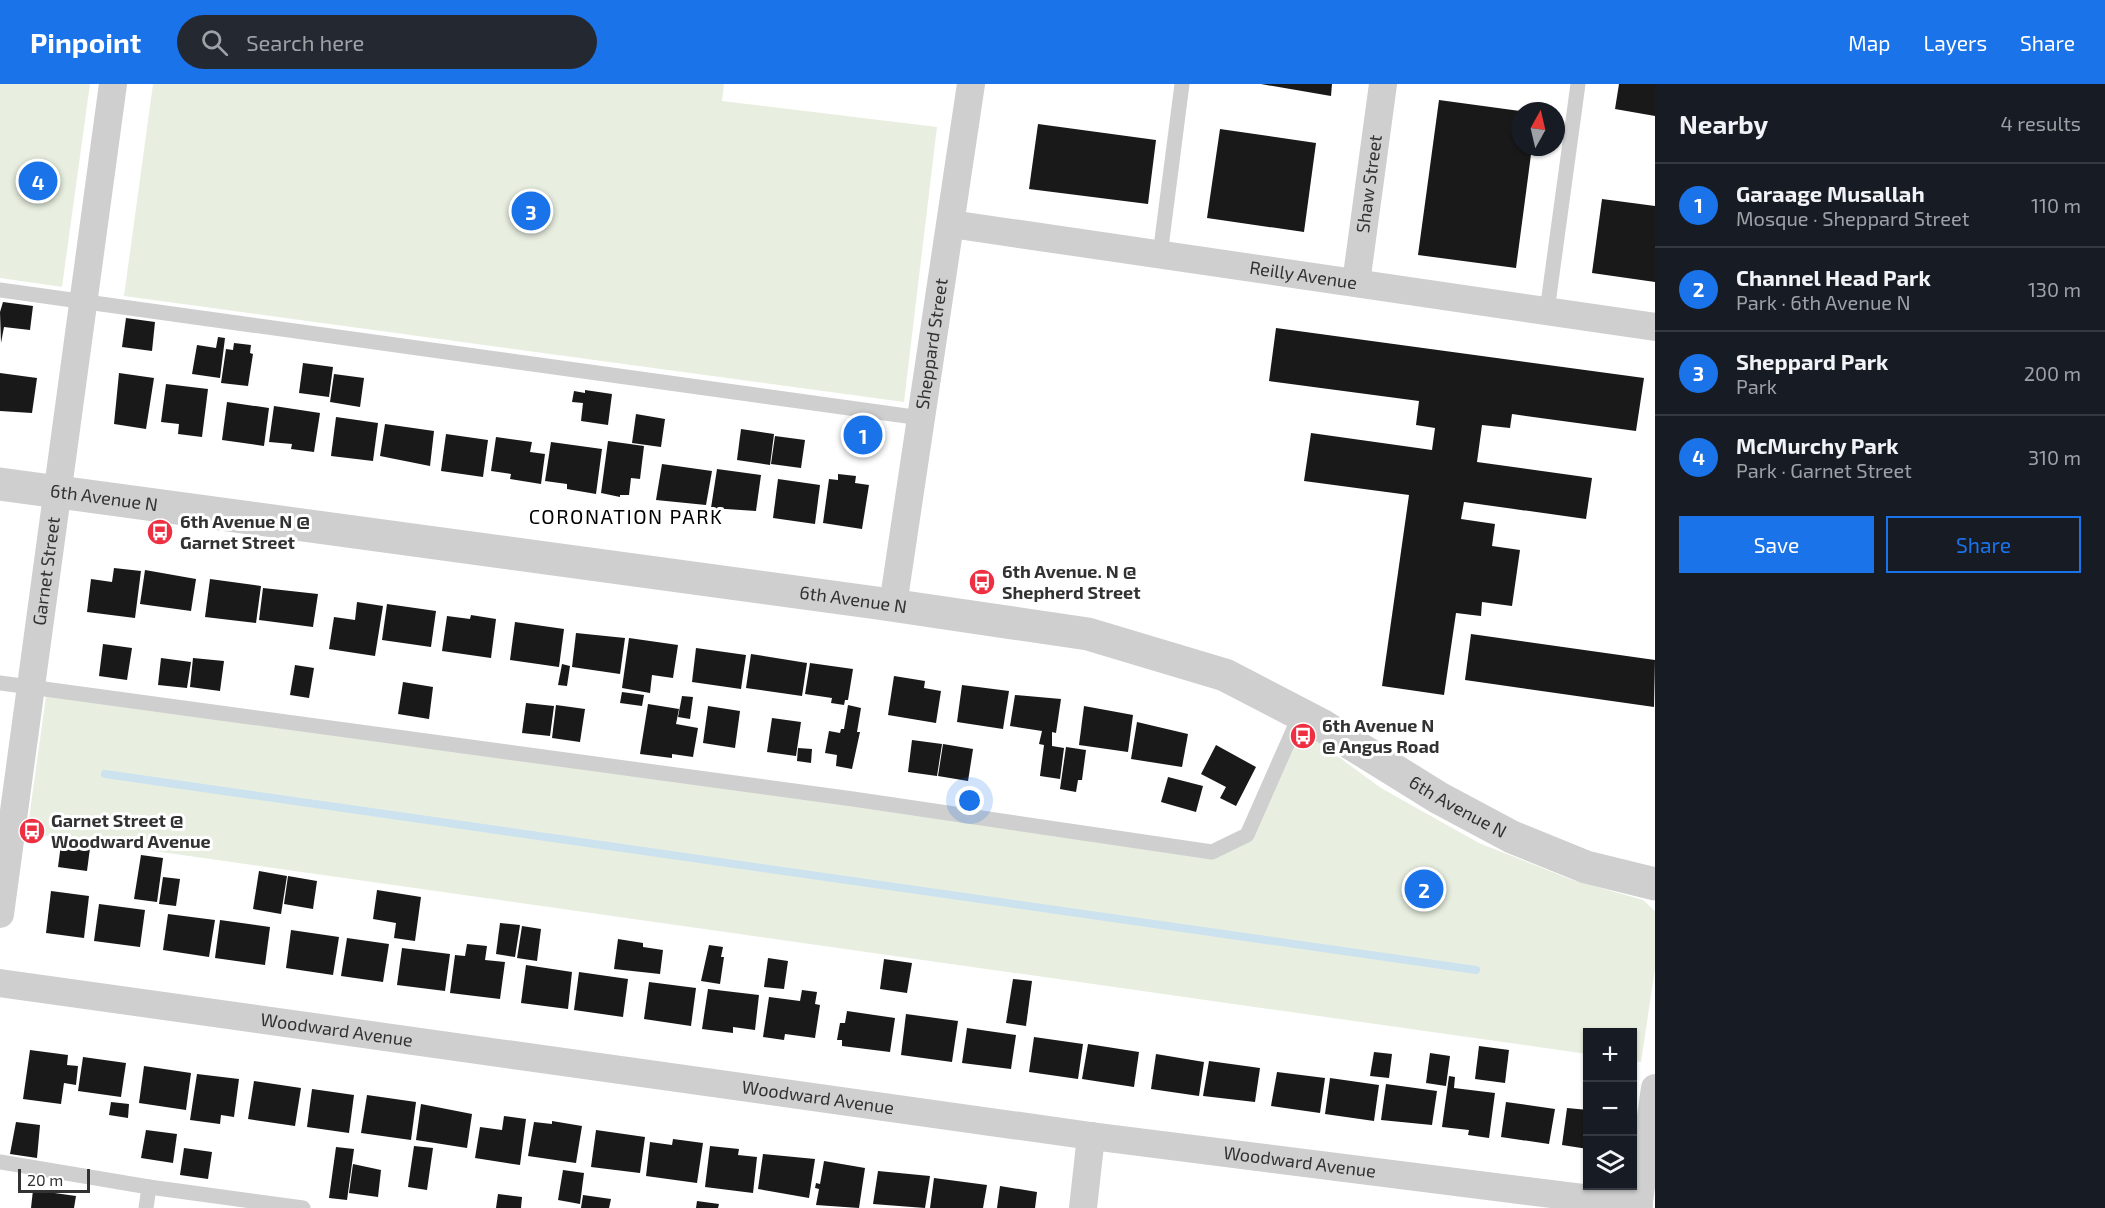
<!DOCTYPE html>
<meta charset="utf-8">
<style>
:root{--surface:#171b24;--page:#242831;--text:#f1f3f6;--muted:#9ea1a6;--line:#363941;--accent:#1a73e8}
body{margin:0;font-family:"Exo 2",sans-serif;background:var(--page);color:var(--text)}
.controls{position:absolute;right:18px;bottom:18px;display:grid;overflow:hidden;border-radius:0px;box-shadow:0 2px 4px #0004}
.controls button{width:54px;height:54px;display:grid;place-items:center;padding:0;border:0;border-bottom:2px solid var(--line);background:var(--surface);color:var(--text);font:30px sans-serif}
.compass{position:absolute;left:1511px;top:18px;width:54px;height:54px;border-radius:50%;background:var(--surface);box-shadow:0 2px 4px #0004;rotate:8deg}
.scale{position:absolute;left:18px;bottom:15px;width:72px;box-sizing:border-box;padding-left:6px;border:3px solid #323232;border-top:0;font-size:16px;line-height:21px;white-space:nowrap;color:#323232;-webkit-text-stroke:4px #fff;paint-order:stroke}
.you{position:absolute;left:970px;top:717px;width:21px;height:21px;margin:-15px;border:4px solid #fff;border-radius:50%;background:#1a73e8;box-shadow:0 0 0 9px #1a73e833}
.badge{display:grid;place-items:center;width:39px;height:39px;border-radius:50%;background:var(--accent);color:#fff;font-size:20px;font-weight:700}
.pin{position:absolute;translate:-50% -50%;border:3px solid #fff;box-shadow:0 2px 6px #0006}
.list{margin:0;padding:0;list-style:none}
h2{display:flex;justify-content:space-between;align-items:center;height:78px;margin:0;padding:0 24px;font-size:26px}
h2 small{font-size:20px;font-weight:400;color:var(--muted)}
.list li{display:grid;grid-template-columns:39px 1fr auto;gap:18px;align-items:center;box-sizing:border-box;height:84px;padding:0 24px;border-top:2px solid var(--line)}
.list b{display:block;font-size:22px;white-space:nowrap}
.list p{margin:0;font-size:20px;white-space:nowrap;color:var(--muted)}
.list em{font-size:20px;font-style:normal;color:var(--muted)}
.actions{display:flex;gap:12px;padding:18px 24px}
.actions a{flex:1;padding:14px 0;border:2px solid var(--accent);border-radius:0px;text-align:center;font-size:21px;color:var(--accent)}
.actions .main{background:var(--accent);color:#fff}
.icon{flex:none;width:33px;height:33px;fill:none;stroke:currentColor;stroke-width:2;stroke-linecap:round;stroke-linejoin:round}
.map{position:relative;flex:none;width:1655px;height:1124px;overflow:hidden}
header{display:flex;align-items:center;gap:36px;box-sizing:border-box;height:84px;padding:0 30px;background:var(--accent);color:#fff}
header strong{font-size:28px}
nav{display:flex;gap:33px;margin-inline-start:auto;font-size:21px}
.search{width:420px;height:54px;background:var(--page);display:flex;align-items:center;gap:15px;box-sizing:border-box;padding:0 21px;border-radius:33px;color:var(--muted);font-size:22px}
main{display:flex}
aside{flex:1;background:var(--surface)}
.map>svg:first-child{display:block}
.green{fill:#e8efe0}
.lines{fill:none;stroke-linecap:round;stroke-linejoin:round}
.stream{stroke:#cce2ef;stroke-width:8}
.building{fill:#191919}
.service{stroke:#cfcfcf;stroke-width:15}
.minor{stroke:#cfcfcf;stroke-width:28}
.tertiary{stroke:#cfcfcf;stroke-width:33}
.labels{text-anchor:middle;stroke-width:6;stroke-linejoin:round;paint-order:stroke}
.street-label{font-size:18px;fill:#323232;stroke:#fff}
.poi-label{font-size:18px;font-weight:bold;fill:#323232;stroke:#fff;text-anchor:start}
.neighbourhood-label{font-size:20px;letter-spacing:1.5px;fill:#000;stroke:#fff}
</style>
<header>
<strong>Pinpoint</strong>
<div class="search"><svg class="icon" aria-label="search" viewBox="0 0 24 24"><circle cx="10" cy="10" r="6"/><path d="M15 15l6 6"/></svg>Search here</div>
<nav><a>Map</a><a>Layers</a><a>Share</a></nav>
</header>
<main>
<div class="map">
<svg width="1655" height="1124" viewBox="0 0 1655 1124">
<rect width="100%" height="100%" fill="#fff"/>
<g class="green">
<polygon points="0,0 90,0 62,203 0,194"/>
<polygon points="153,0 724,0 722,17 937,43 904,318 124,212"/>
<polygon points="47,605 1212,768 1247,751 1295,641 1381,704 1479,759 1570,795 1643,816 1655,827 1655,885 1641,978 1633,977 1632,948 1588,948 1587,970 27,749"/>
</g>
<g class="lines">
<polyline class="stream" points="105,690 1476,886"/>
</g>
<g class="building">
<polygon points="1261,0 1332,0 1331,12"/>
<polygon points="1619,0 1655,0 1655,32 1615,25"/>
<polygon points="1439,16 1520,27 1520,63 1532,63 1516,184 1418,171"/>
<polygon points="1038,40 1156,56 1148,120 1029,105"/>
<polygon points="1220,45 1316,59 1304,148 1207,134"/>
<polygon points="1602,115 1655,122 1655,198 1592,189"/>
<polygon points="3,218 33,222 30,246 4,243 1,259 0,228"/>
<polygon points="126,234 155,238 152,267 122,263"/>
<polygon points="1276,244 1644,294 1636,347 1512,330 1510,344 1482,341 1477,378 1592,394 1586,435 1464,418 1461,435 1495,440 1492,462 1520,466 1512,522 1482,518 1481,532 1456,529 1444,611 1382,602 1409,411 1304,397 1311,349 1432,366 1435,344 1416,341 1419,317 1269,297"/>
<polygon points="218,253 225,254 220,294 192,290 197,261 216,264"/>
<polygon points="234,259 251,261 250,269 253,270 248,302 221,299 226,265 233,266"/>
<polygon points="303,279 333,283 329,313 299,309"/>
<polygon points="0,289 37,294 32,329 0,327"/>
<polygon points="119,289 154,294 146,345 114,340"/>
<polygon points="334,290 364,294 360,323 330,318"/>
<polygon points="166,300 208,305 202,353 178,350 179,340 161,338"/>
<polygon points="585,306 612,310 608,341 581,337 583,319 572,318 574,307 585,309"/>
<polygon points="227,318 269,324 264,362 222,356"/>
<polygon points="274,322 320,329 314,368 291,365 292,360 269,358"/>
<polygon points="636,330 665,335 661,363 632,359"/>
<polygon points="336,333 378,339 373,377 331,372"/>
<polygon points="850,334 880,338 875,368 846,364"/>
<polygon points="385,340 434,347 430,382 380,372"/>
<polygon points="741,345 774,350 770,381 737,376"/>
<polygon points="446,350 488,356 483,393 441,387"/>
<polygon points="775,352 805,356 801,384 771,380"/>
<polygon points="496,353 532,358 530,368 545,370 541,400 510,395 511,390 491,387"/>
<polygon points="608,357 644,362 640,395 631,394 629,411 620,411 620,413 601,409"/>
<polygon points="551,358 602,365 596,410 567,405 567,400 545,397"/>
<polygon points="662,380 712,387 706,421 656,416"/>
<polygon points="717,385 761,391 756,427 711,424"/>
<polygon points="838,390 856,392 855,399 869,401 862,445 823,439 829,395 838,396"/>
<polygon points="778,395 820,401 815,440 773,434"/>
<polygon points="114,484 141,487 135,534 87,528 91,495 112,498"/>
<polygon points="145,486 196,495 191,527 140,520"/>
<polygon points="210,495 261,502 256,539 205,533"/>
<polygon points="263,504 318,510 313,543 259,536"/>
<polygon points="357,518 383,522 375,572 329,565 334,533 355,536"/>
<polygon points="387,520 436,527 431,563 382,556"/>
<polygon points="471,531 496,535 491,574 442,567 447,532 470,535"/>
<polygon points="515,538 564,545 559,583 510,576"/>
<polygon points="576,549 625,554 620,590 572,583"/>
<polygon points="1471,550 1655,576 1654,623 1465,596"/>
<polygon points="629,554 678,561 673,594 652,591 650,609 622,604"/>
<polygon points="103,560 132,564 127,596 99,592"/>
<polygon points="696,564 746,571 741,605 692,598"/>
<polygon points="751,570 807,579 802,612 746,604"/>
<polygon points="161,574 191,578 187,604 158,601"/>
<polygon points="193,574 224,577 220,607 190,603"/>
<polygon points="810,579 853,585 848,616 845,616 844,621 831,619 832,614 805,610"/>
<polygon points="562,580 570,582 567,602 558,601"/>
<polygon points="295,581 314,584 309,614 290,611"/>
<polygon points="894,592 925,597 924,604 941,607 936,639 888,631"/>
<polygon points="403,598 433,603 429,635 398,630"/>
<polygon points="962,601 1009,607 1003,645 957,638"/>
<polygon points="622,608 644,611 642,622 620,619"/>
<polygon points="1015,611 1061,615 1056,649 1052,648 1052,662 1064,664 1060,695 1040,692 1044,661 1039,660 1042,647 1010,642"/>
<polygon points="682,612 693,613 690,635 678,633"/>
<polygon points="526,619 554,622 550,652 522,649"/>
<polygon points="648,620 679,625 676,640 698,644 693,673 672,670 672,674 640,670"/>
<polygon points="556,621 585,625 580,658 552,654"/>
<polygon points="848,621 861,624 857,648 860,648 852,685 836,682 837,671 825,669 829,647 840,649 841,645 844,645"/>
<polygon points="708,622 740,627 735,664 703,659"/>
<polygon points="1084,622 1133,631 1128,668 1079,661"/>
<polygon points="772,634 801,638 796,672 767,668"/>
<polygon points="1137,638 1188,650 1182,683 1131,675"/>
<polygon points="912,656 942,660 937,692 908,688"/>
<polygon points="943,660 973,665 968,697 938,692"/>
<polygon points="1216,661 1256,683 1236,722 1220,714 1226,703 1201,690"/>
<polygon points="1066,663 1086,666 1082,696 1078,696 1076,708 1060,705"/>
<polygon points="798,664 812,665 811,679 797,677"/>
<polygon points="1168,693 1203,702 1196,728 1161,718"/>
<polygon points="61,760 90,764 87,787 58,783"/>
<polygon points="141,771 163,774 157,818 134,815"/>
<polygon points="259,787 287,792 281,830 253,825"/>
<polygon points="288,792 317,797 313,825 284,820"/>
<polygon points="163,793 180,795 176,822 159,820"/>
<polygon points="377,806 421,813 415,857 394,854 396,839 373,835"/>
<polygon points="51,807 89,812 84,854 46,849"/>
<polygon points="99,820 145,826 140,863 94,857"/>
<polygon points="168,830 215,836 209,873 163,866"/>
<polygon points="220,836 270,843 265,881 215,874"/>
<polygon points="500,839 520,841 515,873 496,870"/>
<polygon points="522,842 541,845 537,877 517,874"/>
<polygon points="291,846 339,853 333,891 286,884"/>
<polygon points="347,854 389,860 383,898 341,892"/>
<polygon points="618,855 643,859 643,863 663,866 660,890 614,885"/>
<polygon points="467,860 487,862 485,876 505,878 500,915 450,909 455,871 465,872"/>
<polygon points="709,861 723,863 721,873 724,873 720,900 701,897"/>
<polygon points="402,864 450,870 445,907 397,901"/>
<polygon points="768,874 788,877 784,905 764,903"/>
<polygon points="884,875 912,879 907,909 880,905"/>
<polygon points="526,881 572,888 568,925 521,919"/>
<polygon points="579,888 628,895 623,933 574,926"/>
<polygon points="1013,895 1032,897 1026,942 1006,939"/>
<polygon points="649,898 696,904 691,942 644,935"/>
<polygon points="708,905 759,911 755,946 733,943 733,949 702,945"/>
<polygon points="802,906 817,908 815,920 820,921 815,954 785,950 784,956 763,953 769,913 800,917"/>
<polygon points="847,927 895,934 890,968 842,962 842,956 837,956 840,939 845,939"/>
<polygon points="906,930 958,937 952,978 901,971"/>
<polygon points="967,944 1016,951 1011,985 962,979"/>
<polygon points="1034,953 1083,960 1078,995 1029,988"/>
<polygon points="1088,960 1139,968 1134,1003 1082,995"/>
<polygon points="1479,962 1509,966 1505,999 1475,995"/>
<polygon points="30,966 68,971 67,981 78,982 76,1001 64,999 61,1020 23,1015"/>
<polygon points="1374,968 1392,970 1389,994 1370,992"/>
<polygon points="1430,969 1450,972 1446,1002 1426,999"/>
<polygon points="1156,970 1204,978 1199,1012 1151,1005"/>
<polygon points="83,973 126,979 121,1013 78,1007"/>
<polygon points="1209,977 1260,984 1255,1018 1203,1012"/>
<polygon points="144,982 191,989 186,1026 139,1019"/>
<polygon points="1277,988 1325,994 1320,1029 1271,1022"/>
<polygon points="197,990 239,995 234,1033 221,1031 220,1040 190,1036"/>
<polygon points="1449,992 1455,993 1454,1004 1495,1009 1489,1054 1468,1051 1469,1046 1442,1043"/>
<polygon points="1330,994 1379,1001 1374,1037 1325,1030"/>
<polygon points="254,997 301,1004 295,1042 248,1035"/>
<polygon points="1386,1000 1437,1007 1432,1041 1381,1036"/>
<polygon points="312,1005 354,1011 349,1049 307,1043"/>
<polygon points="367,1011 416,1018 411,1056 361,1049"/>
<polygon points="111,1018 129,1020 128,1034 109,1031"/>
<polygon points="1506,1018 1555,1025 1549,1060 1501,1053"/>
<polygon points="421,1020 472,1030 467,1064 416,1056"/>
<polygon points="1567,1024 1588,1026 1588,1065 1562,1061"/>
<polygon points="504,1032 526,1035 520,1081 475,1074 480,1043 502,1046"/>
<polygon points="552,1037 582,1042 576,1079 528,1072 534,1038 552,1040"/>
<polygon points="16,1038 40,1041 37,1074 10,1070"/>
<polygon points="146,1046 177,1050 173,1079 141,1074"/>
<polygon points="596,1046 645,1053 640,1089 591,1083"/>
<polygon points="673,1055 703,1059 697,1099 646,1092 650,1058 672,1061"/>
<polygon points="414,1062 433,1064 427,1106 408,1103"/>
<polygon points="710,1062 739,1065 738,1071 757,1073 753,1109 705,1103"/>
<polygon points="336,1063 354,1065 347,1116 329,1114"/>
<polygon points="184,1064 212,1068 208,1095 180,1091"/>
<polygon points="763,1070 815,1075 809,1114 758,1105"/>
<polygon points="824,1077 865,1084 859,1124 816,1121 819,1105 815,1104 816,1099 820,1100"/>
<polygon points="353,1080 381,1086 378,1113 349,1109"/>
<polygon points="563,1086 584,1089 580,1120 558,1116"/>
<polygon points="878,1087 930,1092 925,1124 873,1120"/>
<polygon points="934,1094 987,1101 983,1124 930,1124"/>
<polygon points="1000,1102 1037,1108 1035,1124 997,1124"/>
<polygon points="33,1106 76,1112 74,1124 31,1124"/>
<polygon points="498,1110 522,1113 521,1124 496,1124"/>
<polygon points="583,1111 611,1115 609,1124 581,1124"/>
<polygon points="697,1117 719,1120 718,1124 696,1124"/>
</g>
<g class="lines">
<g class="service">
<polyline points="1160,171 1182,0"/>
<polyline points="0,206 921,334"/>
<polyline points="1547,227 1578,0"/>
<polyline points="0,599 853,715 1212,768 1247,751 1300,631"/>
<polyline points="0,1078 149,1103 303,1124"/>
<polyline points="146,1124 149,1103"/>
</g>
<g class="minor">
<path id="s1" d="M951,140L1655,243"/>
<path id="s2" d="M1356,199L1383,0"/>
<path id="s3" d="M893,521L971,0"/>
<path id="s4" d="M0,830L113,0"/>
<path id="s5" d="M0,899L1091,1052L1639,1121"/>
<polyline points="1083,1124 1091,1052"/>
<polyline points="1638,1124 1655,1004"/>
</g>
<path class="tertiary" id="s6" d="M0,400L877,519L1088,550L1225,591L1323,642L1439,714L1512,753L1586,783L1655,800"/>
</g>
<defs>
<symbol id="bus-disc" viewBox="-11 -11 22 22"><circle r="9.5" fill="#ee2f42" stroke="#fff"/><path d="M-5-6H5V4H4V6H2V4H-2V6H-4V4H-5ZM-3.5-4V0h7V-4ZM-3.5 1.2v1.5H-2V1.2ZM2 1.2v1.5H3.5V1.2Z" fill="#fff"/></symbol>
</defs>
<g fill-rule="evenodd">
<use href="#bus-disc" x="145" y="433" width="30" height="30"/>
<use href="#bus-disc" x="967" y="483" width="30" height="30"/>
<use href="#bus-disc" x="1288" y="637" width="30" height="30"/>
<use href="#bus-disc" x="17" y="732" width="30" height="30"/>
</g>
<g class="labels">
<g class="street-label">
<text dy="6" stroke="none"><textPath href="#s2" startOffset="100">Shaw Street</textPath></text>
<text dy="6" stroke="none"><textPath href="#s1" startOffset="356">Reilly Avenue</textPath></text>
<text dy="6" stroke="none"><textPath href="#s3" startOffset="264">Sheppard Street</textPath></text>
<text dy="6" stroke="none"><textPath href="#s6" startOffset="105">6th Avenue N</textPath></text>
<text dy="6" stroke="none"><textPath href="#s4" startOffset="346">Garnet Street</textPath></text>
<text dy="6" stroke="none"><textPath href="#s6" startOffset="861">6th Avenue N</textPath></text>
<text dy="6" stroke="none"><textPath href="#s6" startOffset="1509">6th Avenue N</textPath></text>
<text dy="6" stroke="none"><textPath href="#s5" startOffset="340">Woodward Avenue</textPath></text>
<text dy="6" stroke="none"><textPath href="#s5" startOffset="826">Woodward Avenue</textPath></text>
<text dy="6" stroke="none"><textPath href="#s5" startOffset="1312">Woodward Avenue</textPath></text>
</g>
<g class="poi-label">
<text x="180" y="444">6th Avenue N @<tspan x="180" dy="21">Garnet Street</tspan></text>
<text x="1002" y="494">6th Avenue. N @<tspan x="1002" dy="21">Shepherd Street</tspan></text>
<text x="1322" y="648">6th Avenue N<tspan x="1322" dy="21">@ Angus Road</tspan></text>
<text x="51" y="743">Garnet Street @<tspan x="51" dy="21">Woodward Avenue</tspan></text>
</g>
<g class="neighbourhood-label">
<text x="626" y="440">CORONATION PARK</text>
</g>
</g>
</svg>
<div class="controls">
<button>+</button>
<button>−</button>
<button><svg class="icon" aria-label="layers" viewBox="0 0 24 24"><path d="M12 4l9 5-9 5-9-5zM3 14l9 5 9-5"/></svg></button>
</div>
<svg class="compass" viewBox="-18 -18 36 36"><path d="M0-13l5 13h-10z" fill="#e53935"/><path d="M0 13l5-13h-10z" fill="#9ea1a6"/></svg>
<div class="scale">20 m</div>
<div class="you"></div>
<div class="pin badge" style="left:863px;top:351px">1</div>
<div class="pin badge" style="left:1424px;top:805px">2</div>
<div class="pin badge" style="left:531px;top:127px">3</div>
<div class="pin badge" style="left:38px;top:97px">4</div>
</div>
<aside>
<h2>Nearby<small>4 results</small></h2>
<ul class="list">
<li><span class="badge">1</span><div><b>Garaage Musallah</b><p>Mosque · Sheppard Street</p></div><em>110 m</em></li>
<li><span class="badge">2</span><div><b>Channel Head Park</b><p>Park · 6th Avenue N</p></div><em>130 m</em></li>
<li><span class="badge">3</span><div><b>Sheppard Park</b><p>Park</p></div><em>200 m</em></li>
<li><span class="badge">4</span><div><b>McMurchy Park</b><p>Park · Garnet Street</p></div><em>310 m</em></li>
</ul>
<div class="actions"><a class="main">Save</a><a>Share</a></div>
</aside>
</main>
